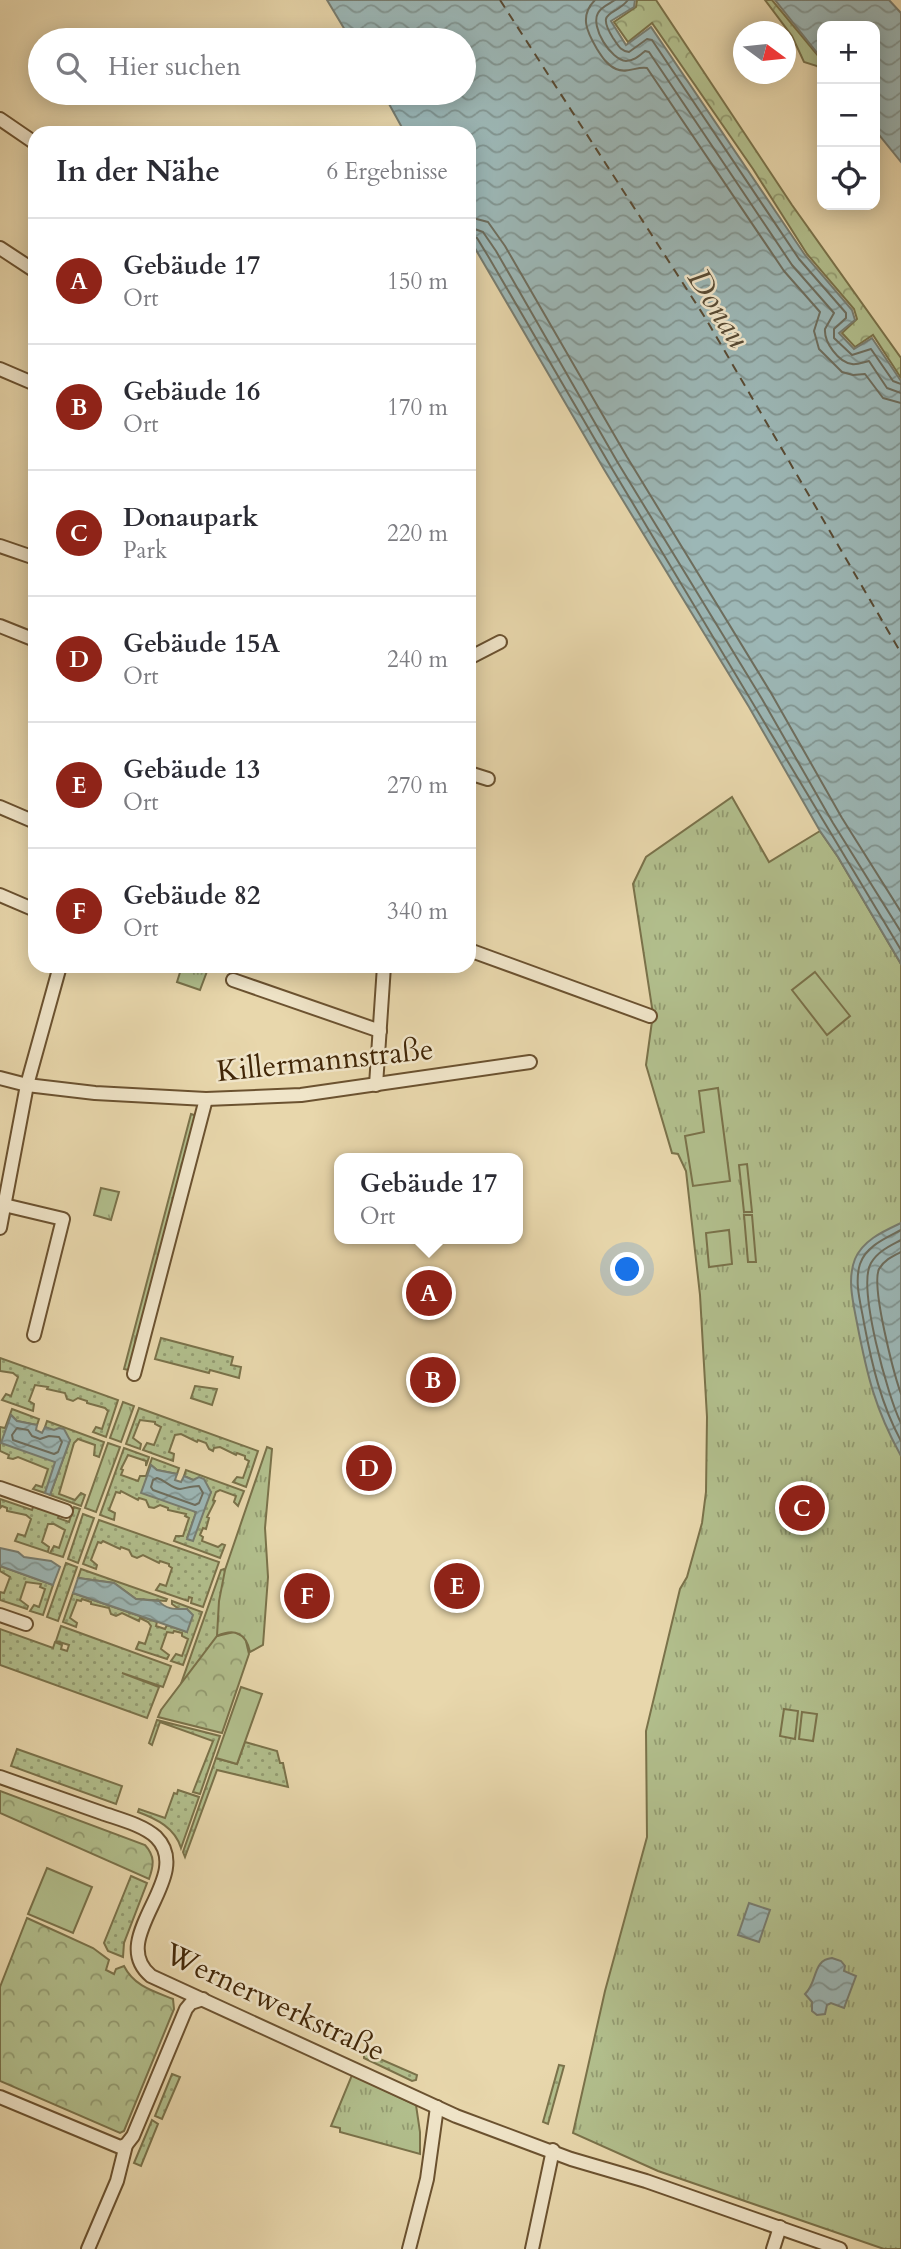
<!DOCTYPE html>
<html lang="de">
<meta charset="utf-8">
<style>
:root{--surface:#fff;--page:#f2f2f3;--text:#2b2b33;--muted:#7c7c81;--line:#e1e1e2;--accent:#8f2418}
body{margin:0;font-family:Cardo,serif;background:var(--page);color:var(--text)}
.controls{position:absolute;right:21px;top:21px;display:grid;overflow:hidden;border-radius:14px;box-shadow:0 4px 18px #0003}
.controls button{width:63px;height:63px;display:grid;place-items:center;padding:0;border:0;border-bottom:2px solid var(--line);background:var(--surface);color:var(--text);font:35px sans-serif}
.compass{position:absolute;left:733px;top:21px;width:63px;height:63px;border-radius:50%;background:var(--surface);box-shadow:0 4px 18px #0003;rotate:105deg}
.you{position:absolute;left:628px;top:1270px;width:24px;height:24px;margin:-18px;border:5px solid #fff;border-radius:50%;background:#1a73e8;box-shadow:0 0 0 10px #1a73e833}
.badge{display:grid;place-items:center;width:46px;height:46px;border-radius:50%;background:var(--accent);color:#fff;font-size:23px;font-weight:700}
.pin{position:absolute;translate:-50% -50%;border:4px solid #fff;box-shadow:0 2px 7px #0006}
.popup{position:absolute;left:334px;top:1153px;width:189px;height:91px;box-sizing:border-box;display:grid;place-content:center;border-radius:14px;background:var(--surface);filter:drop-shadow(0 2px 5px #0005);font-size:23px;white-space:nowrap;color:var(--muted)}
.popup b{font-size:26px;color:var(--text)}
.popup::after{content:'';position:absolute;left:50%;top:100%;margin-left:-14px;border:14px solid transparent;border-top-color:var(--surface)}
.list{margin:0;padding:0;list-style:none}
h2{display:flex;justify-content:space-between;align-items:center;height:91px;margin:0;padding:0 28px;font-size:30px}
h2 small{font-size:23px;font-weight:400;color:var(--muted)}
.list li{display:grid;grid-template-columns:46px 1fr auto;gap:21px;align-items:center;box-sizing:border-box;height:126px;padding:0 28px;border-top:2px solid var(--line)}
.list b{display:block;font-size:26px;white-space:nowrap}
.list p{margin:0;font-size:23px;white-space:nowrap;color:var(--muted)}
.list em{font-size:23px;font-style:normal;color:var(--muted)}
.icon{flex:none;width:38px;height:38px;fill:none;stroke:currentColor;stroke-width:2;stroke-linecap:round;stroke-linejoin:round}
.map{position:relative;flex:none;width:901px;height:2249px;overflow:hidden}
.search{position:absolute;background:var(--surface);box-shadow:0 4px 18px #0003;left:28px;top:28px;width:448px;height:77px;display:flex;align-items:center;gap:18px;box-sizing:border-box;padding:0 24px;border-radius:38px;color:var(--muted);font-size:26px}
.panel{position:absolute;background:var(--surface);box-shadow:0 4px 18px #0003;left:28px;top:126px;width:448px;height:847px;border-radius:21px}
.map>svg:first-child{display:block}
.grass{fill:url(#grass-dots);stroke:#7a724a;stroke-width:2}
.forest{fill:url(#forest-crowns);stroke:#7a724a;stroke-width:2}
.park{fill:url(#park-tufts);stroke:#7a724a;stroke-width:2}
.pitch{fill:#b2bf8d;stroke:#7a724a;stroke-width:2}
.water{fill:url(#water-waves);stroke:#787d70;stroke-width:2}
.lines{fill:none;stroke-linecap:round;stroke-linejoin:round}
.shore{stroke:#6e6e5e;stroke-width:2}
.ferry{stroke:#584a33;stroke-width:2;stroke-dasharray:9 7;stroke-linecap:butt}
.minor-casing{stroke:#6b5230;stroke-width:16}
.minor{stroke:#f0e5c9;stroke-width:12}
.labels{text-anchor:middle;stroke-width:5;stroke-linejoin:round;paint-order:stroke}
.street-label{font-size:30px;fill:#412607;stroke:#f0e5c9}
.water-label{font-size:32px;font-style:italic;fill:#584a33;stroke:#f0e5c9}
</style>
<div class="map">
<svg width="901" height="2249" viewBox="0 0 901 2249">
<defs>
<pattern id="grass-dots" width="8" height="8" patternUnits="userSpaceOnUse" patternTransform="scale(1.75)"><rect width="8" height="8" fill="#b2bf8d"/><path d="M2 2h.1M6 6h.1" fill="none" stroke="#929b71" stroke-width="1.8" stroke-linecap="round"/></pattern>
<pattern id="forest-crowns" width="20" height="18" patternUnits="userSpaceOnUse" patternTransform="scale(1.75)"><rect width="20" height="18" fill="#b2bf8d"/><path d="M2 6a3 3 0 1 1 6 0M12 15a3 3 0 1 1 6 0" fill="none" stroke="#929b71"/></pattern>
<pattern id="park-tufts" width="24" height="20" patternUnits="userSpaceOnUse" patternTransform="scale(1.75)"><rect width="24" height="20" fill="#b2bf8d"/><path d="M3 7l-1-3M5 7V3M7 7l1-3M15 17l-1-3M17 17v-4M19 17l1-3" fill="none" stroke="#929b71"/></pattern>
<pattern id="water-waves" width="16" height="10" patternUnits="userSpaceOnUse" patternTransform="scale(1.75)"><rect width="16" height="10" fill="#9cb7b6"/><path d="M0 5q4-4 8 0t8 0" fill="none" stroke="#819592"/></pattern>
</defs>
<rect width="100%" height="100%" fill="#e8d7ac"/>
<filter id="stains"><feTurbulence type="fractalNoise" baseFrequency=".00286" numOctaves="4"/><feColorMatrix values="0 0 0 0 .2 0 0 0 0 .09 0 0 0 0 .02 0 0 0 .5 -.17"/></filter>
<radialGradient id="worn" r=".72"><stop offset=".6" stop-color="#630" stop-opacity="0"/><stop offset="1" stop-color="#630" stop-opacity=".3"/></radialGradient>
<g class="grass">
<polygon points="161,1338 233,1357 231,1365 241,1367 239,1378 210,1370 209,1373 155,1359"/>
<polygon points="0,1358 118,1400 106,1437 93,1432 96,1427 102,1429 108,1411 105,1408 87,1403 87,1401 78,1398 73,1401 67,1399 65,1393 47,1389 48,1387 35,1385 29,1401 34,1404 33,1411 2,1400 6,1394 11,1396 18,1377 13,1373 0,1371"/>
<polygon points="195,1386 217,1389 212,1405 191,1398"/>
<polygon points="139,1408 258,1451 246,1487 233,1482 237,1477 243,1478 249,1461 245,1459 245,1456 237,1453 236,1455 220,1447 214,1448 213,1451 209,1449 206,1443 198,1440 197,1442 181,1434 175,1435 169,1452 174,1454 173,1461 143,1450 147,1443 154,1445 161,1427 155,1424 155,1422 140,1420 133,1438 141,1444 140,1449 126,1444"/>
<polygon points="12,1409 39,1419 37,1425 17,1421 11,1415 56,1462 45,1493 33,1489 36,1485 42,1487 48,1469 18,1457 13,1459 8,1458 9,1455 0,1451 0,1427 5,1428"/>
<polygon points="47,1421 104,1442 99,1457 94,1455 95,1445 78,1439 74,1443 59,1494 75,1500 81,1493 85,1495 81,1506 50,1495 70,1440 45,1427"/>
<polygon points="124,1448 149,1457 146,1466 146,1461 128,1455 121,1469 123,1470 121,1475 138,1481 140,1476 146,1476 152,1458 179,1468 177,1474 157,1470 151,1465 196,1513 187,1538 211,1492 193,1480 184,1476 186,1470 244,1491 238,1506 234,1502 236,1496 220,1490 216,1492 213,1500 215,1501 207,1517 209,1518 206,1529 203,1528 200,1535 203,1537 202,1541 218,1547 222,1544 225,1545 220,1558 174,1541 176,1536 183,1536 189,1518 185,1516 186,1514 168,1510 168,1508 160,1505 154,1508 149,1507 146,1500 139,1498 138,1500 121,1491 120,1493 116,1492 109,1510 115,1513 114,1520 100,1515"/>
<polygon points="0,1499 32,1510 34,1504 60,1513 58,1518 69,1522 74,1507 80,1509 63,1557 50,1553 54,1546 59,1548 65,1530 54,1524 48,1524 42,1542 49,1547 48,1552 15,1541 18,1534 25,1536 31,1519 26,1515 7,1511 7,1508 2,1506 0,1508"/>
<polygon points="83,1514 94,1518 78,1563 68,1559"/>
<polygon points="99,1520 219,1562 203,1607 191,1603 192,1598 189,1597 188,1601 156,1590 160,1584 166,1586 172,1568 169,1566 169,1564 160,1561 159,1563 143,1555 137,1558 132,1556 129,1550 121,1547 120,1549 103,1541 101,1543 98,1542 91,1560 97,1565 96,1569 83,1564"/>
<polygon points="66,1563 77,1567 58,1621 47,1617"/>
<polygon points="0,1566 53,1585 43,1615 30,1611 34,1605 39,1607 45,1589 40,1587 41,1584 26,1582 20,1600 28,1606 27,1609 0,1600 0,1592 4,1593 10,1577 0,1571"/>
<polygon points="81,1569 167,1599 166,1601 136,1599 114,1583 78,1578"/>
<polygon points="224,1569 245,1637 182,1681 221,1570"/>
<polygon points="73,1593 157,1622 156,1626 165,1629 167,1625 187,1632 187,1609 179,1609 172,1604 172,1601 202,1612 183,1665 171,1661 176,1654 182,1656 188,1639 182,1636 182,1633 174,1631 173,1633 167,1632 161,1649 169,1655 167,1659 136,1649 139,1642 145,1644 151,1626 148,1622 140,1618 139,1621 122,1613 116,1616 111,1614 109,1608 91,1604 91,1602 82,1599 81,1601 77,1600 70,1618 77,1623 76,1627 63,1622"/>
<polygon points="61,1626 171,1666 163,1687 122,1673 159,1687 147,1718 0,1665 0,1629 53,1648 55,1642 62,1645 61,1649 67,1651 69,1645 56,1641"/>
<polygon points="157,1720 220,1736 200,1794 193,1792 213,1741 160,1722 152,1745 149,1743"/>
<polygon points="245,1742 277,1751 280,1763 283,1763 288,1787 217,1770 185,1857 183,1852 216,1758 237,1764"/>
<polygon points="17,1749 122,1786 116,1804 11,1766"/>
<path d="M178,1790L199,1797L181,1848C175,1828 157,1819 138,1812L139,1809L165,1818L174,1793L177,1794Z"/>
<polygon points="131,1876 147,1883 124,1943 123,1957 108,1951 104,1943"/>
<polygon points="364,2052 417,2075 416,2080 412,2081 364,2058"/>
<polygon points="559,2065 564,2066 548,2124 543,2122"/>
<polygon points="172,2074 180,2077 162,2119 155,2116"/>
<polygon points="152,2120 158,2124 141,2166 134,2163"/>
</g>
<g class="forest">
<polygon points="637,0 656,0 792,205 901,358 901,378 873,335 855,347 842,333 857,319 854,309 807,254 753,169 652,23 628,42 614,22 636,7"/>
<polygon points="765,0 772,0 820,58 822,62 822,73 817,66 804,62 792,36"/>
<polygon points="234,1632 245,1637 249,1654 222,1733 158,1717 161,1710 217,1636"/>
<path d="M0,1791L145,1845C155,1856 154,1865 149,1879L0,1813Z"/>
<path d="M27,1918L93,1948L109,1960L106,1970L114,1974L116,1969L124,1966C134,1986 153,1991 173,1999L174,2009L124,2131L120,2133L0,2081V1987Z"/>
</g>
<g class="park">
<polygon points="732,797 769,862 820,831 838,857 901,964 901,2249 884,2249 658,2171 573,2133 605,1991 647,1837 646,1731 680,1589 687,1577 702,1523 706,1492 707,1417 700,1295 686,1171 678,1154 672,1153 646,1065 653,1014 633,884 646,857"/>
<polygon points="182,966 209,966 200,990 177,982"/>
<polygon points="191,1114 200,1117 133,1371 124,1369"/>
<polygon points="101,1188 119,1192 111,1220 94,1215"/>
<polygon points="123,1402 134,1406 121,1442 110,1438"/>
<polygon points="108,1443 120,1447 96,1512 85,1508"/>
<path d="M267,1447L272,1449L265,1528L268,1577L263,1645L250,1652C246,1633 235,1628 217,1636L219,1601L225,1570Z"/>
<polygon points="352,2075 416,2105 420,2132 420,2154 340,2132 340,2128 331,2126"/>
</g>
<g class="pitch">
<polygon points="815,972 850,1016 827,1035 792,990"/>
<polygon points="718,1088 730,1181 693,1186 685,1136 704,1132 699,1091"/>
<polygon points="747,1164 752,1212 744,1212 739,1165"/>
<polygon points="744,1215 752,1215 756,1262 748,1262"/>
<polygon points="729,1230 732,1264 709,1267 706,1233"/>
<polygon points="241,1687 262,1694 237,1764 216,1758"/>
<polygon points="784,1709 798,1711 795,1739 780,1736"/>
<polygon points="802,1712 817,1714 813,1741 799,1739"/>
<polygon points="47,1868 92,1887 73,1933 28,1914"/>
</g>
<g class="water">
<polygon points="327,0 635,0 634,7 611,21 626,45 651,27 805,255 852,310 855,320 839,333 854,349 872,338 901,381 901,964 838,857 820,831 749,707 605,471 469,238 469,133 405,133 383,93 464,93 464,40 351,40"/>
<polygon points="775,0 889,0 901,13 901,162 875,130 875,26 822,26 822,59"/>
<path d="M901,1223V1456C875,1409 867,1375 857,1323C853,1302 847,1279 855,1259C863,1240 884,1231 901,1223Z"/>
<polygon points="11,1415 17,1421 37,1425 36,1430 42,1433 45,1427 54,1430 59,1428 64,1429 70,1440 50,1495 45,1493 55,1462 1,1443"/>
<polygon points="151,1465 157,1470 177,1474 175,1480 181,1482 184,1476 193,1480 199,1477 204,1479 211,1492 193,1541 187,1539 196,1512 141,1493"/>
<polygon points="0,1548 18,1552 24,1557 51,1561 60,1567 53,1585 0,1566"/>
<path d="M78,1578L114,1583L136,1599L159,1601C166,1610 176,1609 187,1609L193,1615L187,1632L73,1593Z"/>
<polygon points="749,1903 770,1910 759,1942 738,1935"/>
<path d="M832,1958L841,1961L845,1966L844,1971L856,1976L844,2008L831,2003L827,2005L825,2014L817,2015L812,2011V2002L805,1994C818,1982 812,1960 832,1958Z"/>
</g>
<g class="lines">
<g class="shore">
<path d="M595,0C579,16 587,32 597,49C602,57 607,65 616,69C627,74 637,66 647,68L784,271L820,312L814,331L819,349L842,372L853,375L865,374L883,398L901,403"/>
<path d="M615,0C609,4 601,7 598,13C590,27 611,60 626,61C634,61 639,56 645,51L649,52L792,265L834,313L825,329C824,342 838,362 852,364C857,365 864,362 869,361L887,388L901,393"/>
<path d="M628,0C615,17 595,9 613,38C618,45 620,51 629,52L647,39L652,40L799,259L846,313V318L834,329V338L852,355L871,349L893,381L901,384"/>
<polyline points="469,217 488,222 505,246 627,457 771,693 842,818 901,912"/>
<polyline points="469,227 483,232 496,251 618,463 762,699 833,823 901,932"/>
<polyline points="469,236 477,238 488,256 611,467 901,950"/>
<path d="M901,1230C886,1238 866,1246 860,1264C854,1283 861,1304 864,1323C872,1365 881,1404 901,1441"/>
<path d="M901,1240C890,1246 878,1251 871,1263C857,1286 888,1398 901,1423"/>
<path d="M901,1252C893,1256 884,1260 879,1269C871,1287 894,1374 901,1394"/>
<polygon points="17,1428 28,1430 32,1436 40,1439 49,1436 59,1437 62,1442 58,1452 54,1454 13,1440 12,1435"/>
<path d="M157,1478C165,1480 172,1489 180,1489C186,1488 193,1486 199,1486L203,1493L199,1503L195,1505L153,1490L151,1487L153,1480Z"/>
</g>
<polyline class="ferry" points="500,0 706,319 901,653"/>
<defs>
<g id="minor">
<polyline points="0,119 35,143"/>
<polyline points="0,248 35,271"/>
<polyline points="0,369 35,384"/>
<polyline points="0,546 35,558"/>
<polyline points="0,626 35,640"/>
<polyline points="469,658 500,642"/>
<polyline points="469,773 488,779"/>
<polyline points="0,807 35,822"/>
<polyline points="0,895 35,910"/>
<polyline points="469,950 650,1016"/>
<polyline points="233,980 380,1031"/>
<polyline points="0,1078 27,1085 95,1093 206,1099 301,1095 530,1062"/>
<polyline points="376,1085 384,966"/>
<polyline points="4,1205 63,1219 34,1335"/>
<polyline points="0,1228 27,1085 60,966"/>
<polyline points="134,1374 206,1099"/>
<polyline points="0,1488 66,1511"/>
<polyline points="0,1615 26,1624"/>
<path d="M0,1777C34,1789 68,1801 102,1813C119,1819 143,1825 156,1837C196,1877 105,1938 151,1976L456,2116L571,2159L646,2181L840,2249"/>
<polyline points="0,2097 120,2147 126,2145"/>
<polyline points="88,2249 117,2181 126,2145 133,2136 186,2009 191,2003 203,1999"/>
<polyline points="409,2249 427,2179 437,2107"/>
<polyline points="532,2249 553,2150"/>
<polyline points="773,2249 780,2227"/>
</g>
</defs>
<use href="#minor" class="minor-casing"/>
<use href="#minor" class="minor"/>
</g>
<g class="labels">
<g class="street-label">
<text transform="translate(325 1060) rotate(-6)" y="10">Killermannstraße</text>
<text transform="translate(275 2002) rotate(25)" y="10">Wernerwerkstraße</text>
</g>
<g class="water-label">
<text transform="translate(719 308) rotate(58)" y="11">Donau</text>
</g>
</g>
<rect width="100%" height="100%" filter="url(#stains)"/>
<rect width="100%" height="100%" fill="url(#worn)"/>
</svg>
<div class="controls">
<button>+</button>
<button>−</button>
<button><svg class="icon" aria-label="locate" viewBox="0 0 24 24"><circle cx="12" cy="12" r="6"/><path d="M12 2v4M12 18v4M2 12h4M18 12h4"/></svg></button>
</div>
<svg class="compass" viewBox="-18 -18 36 36"><path d="M0-13l5 13h-10z" fill="#e53935"/><path d="M0 13l5-13h-10z" fill="#7c7c81"/></svg>
<div class="you"></div>
<div class="pin badge" style="left:429px;top:1293px">A</div>
<div class="popup"><b>Gebäude 17</b>Ort</div>
<div class="pin badge" style="left:433px;top:1380px">B</div>
<div class="pin badge" style="left:802px;top:1508px">C</div>
<div class="pin badge" style="left:369px;top:1468px">D</div>
<div class="pin badge" style="left:457px;top:1586px">E</div>
<div class="pin badge" style="left:307px;top:1596px">F</div>
<div class="search"><svg class="icon" aria-label="search" viewBox="0 0 24 24"><circle cx="10" cy="10" r="6"/><path d="M15 15l6 6"/></svg>Hier suchen</div>
<section class="panel">
<h2>In der Nähe<small>6 Ergebnisse</small></h2>
<ul class="list">
<li><span class="badge">A</span><div><b>Gebäude 17</b><p>Ort</p></div><em>150 m</em></li>
<li><span class="badge">B</span><div><b>Gebäude 16</b><p>Ort</p></div><em>170 m</em></li>
<li><span class="badge">C</span><div><b>Donaupark</b><p>Park</p></div><em>220 m</em></li>
<li><span class="badge">D</span><div><b>Gebäude 15A</b><p>Ort</p></div><em>240 m</em></li>
<li><span class="badge">E</span><div><b>Gebäude 13</b><p>Ort</p></div><em>270 m</em></li>
<li><span class="badge">F</span><div><b>Gebäude 82</b><p>Ort</p></div><em>340 m</em></li>
</ul>
</section>
</div>
